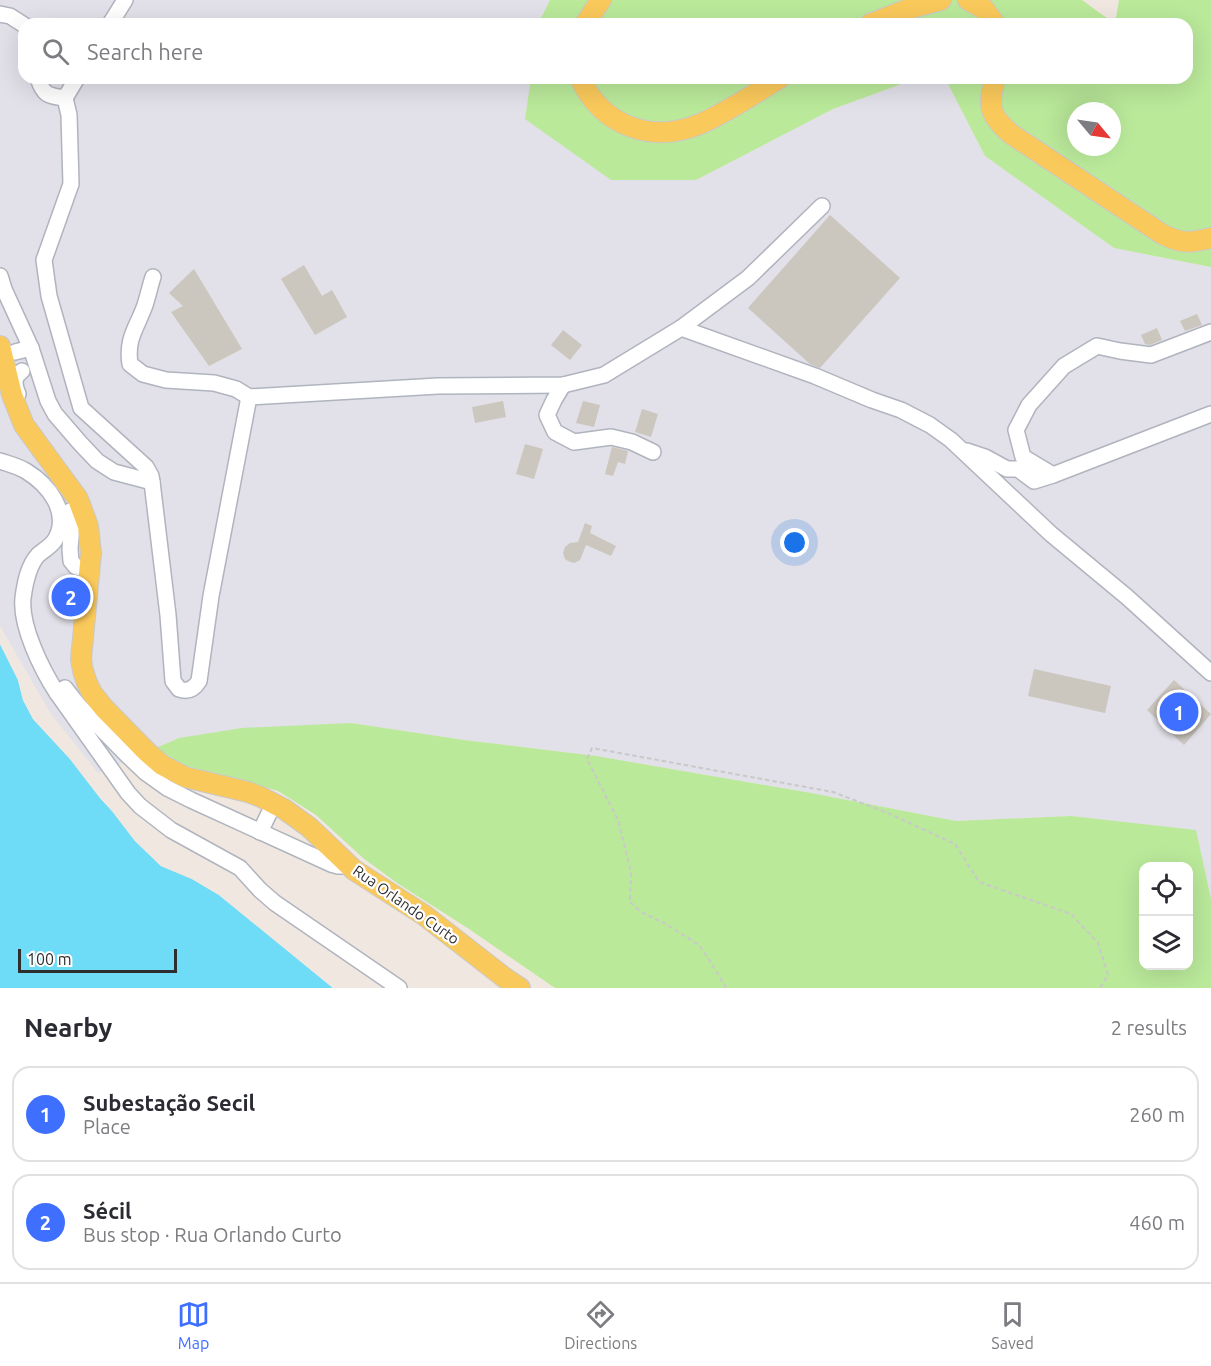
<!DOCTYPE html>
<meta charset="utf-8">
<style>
:root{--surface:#fff;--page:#f2f2f3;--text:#2b2b33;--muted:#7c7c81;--line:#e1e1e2;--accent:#3e6fff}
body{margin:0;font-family:Ubuntu,sans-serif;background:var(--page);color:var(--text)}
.controls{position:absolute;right:18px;bottom:18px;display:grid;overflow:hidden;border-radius:12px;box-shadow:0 6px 24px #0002}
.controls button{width:54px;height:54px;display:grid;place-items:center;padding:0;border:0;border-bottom:2px solid var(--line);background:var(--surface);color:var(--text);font:30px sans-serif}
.compass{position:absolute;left:1067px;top:102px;width:54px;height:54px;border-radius:50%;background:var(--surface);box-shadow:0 6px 24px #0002;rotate:119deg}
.scale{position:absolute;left:18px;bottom:15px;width:159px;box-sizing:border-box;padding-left:6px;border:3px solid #2e2e2e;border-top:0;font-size:16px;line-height:21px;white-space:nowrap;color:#2e2e2e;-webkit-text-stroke:4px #fff;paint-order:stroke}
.you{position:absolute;left:795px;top:543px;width:21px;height:21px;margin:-15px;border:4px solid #fff;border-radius:50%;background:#1a73e8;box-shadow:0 0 0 9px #1a73e833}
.badge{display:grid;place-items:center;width:39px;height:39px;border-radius:50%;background:var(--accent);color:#fff;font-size:20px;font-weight:700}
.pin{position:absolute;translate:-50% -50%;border:3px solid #fff;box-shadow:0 2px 6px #0006}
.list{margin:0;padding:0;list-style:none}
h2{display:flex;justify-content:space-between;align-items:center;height:78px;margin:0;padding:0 24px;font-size:26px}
h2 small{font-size:20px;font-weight:400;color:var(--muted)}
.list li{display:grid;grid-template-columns:39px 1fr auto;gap:18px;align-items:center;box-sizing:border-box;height:96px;margin:0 12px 12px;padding:0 12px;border:2px solid var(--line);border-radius:18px}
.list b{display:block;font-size:22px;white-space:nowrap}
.list p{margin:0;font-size:20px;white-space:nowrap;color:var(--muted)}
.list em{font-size:20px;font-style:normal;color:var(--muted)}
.icon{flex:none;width:33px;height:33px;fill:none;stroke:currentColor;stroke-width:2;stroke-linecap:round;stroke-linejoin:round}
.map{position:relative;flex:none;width:1211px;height:988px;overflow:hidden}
.search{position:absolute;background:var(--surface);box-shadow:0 6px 24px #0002;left:18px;right:18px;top:18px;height:66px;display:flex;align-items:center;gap:15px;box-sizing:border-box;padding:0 21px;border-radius:18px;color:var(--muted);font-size:22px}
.sheet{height:294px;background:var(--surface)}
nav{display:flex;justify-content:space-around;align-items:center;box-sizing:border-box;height:84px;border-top:2px solid var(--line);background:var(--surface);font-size:16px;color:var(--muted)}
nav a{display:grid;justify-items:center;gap:3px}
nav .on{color:var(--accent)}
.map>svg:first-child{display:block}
.industrial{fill:#e2e0e8}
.green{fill:#bae99a;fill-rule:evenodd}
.water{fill:#6edcf7}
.pier{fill:#f0e8e0}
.building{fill:#cbc6be}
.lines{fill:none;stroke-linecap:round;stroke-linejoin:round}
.minor-casing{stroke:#b0b4be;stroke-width:18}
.major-casing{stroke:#c9c9c9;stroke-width:22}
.path{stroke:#c9c9c9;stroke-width:2;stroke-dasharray:4.5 3;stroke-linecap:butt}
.minor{stroke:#fff;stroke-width:15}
.major{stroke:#fac95b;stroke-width:20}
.labels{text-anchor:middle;stroke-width:4.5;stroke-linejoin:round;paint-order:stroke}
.street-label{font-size:15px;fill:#2e2e2e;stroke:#fff}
</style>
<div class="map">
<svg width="1211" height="988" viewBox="0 0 1211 988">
<rect width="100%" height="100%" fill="#f0e8e0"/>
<polygon class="industrial" points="0,0 550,0 538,24 24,24 24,78 531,78 526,119 696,180 833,109 918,78 945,78 985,156 1114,248 1211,267 1211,899 1195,830 1071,816 956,821 811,793 596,756 464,740 351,723 179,738 98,773 51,714 0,626"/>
<g class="green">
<polygon points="550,0 1082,0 1115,24 538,24"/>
<path d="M1119,0H1211V267L1114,248L985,156L945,78H1187V24H1115ZM1076,111H1112V147H1076Z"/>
<polygon points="531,78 918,78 833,109 696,180 611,180 525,119"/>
<path d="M351,723L464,740L596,756L811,793L956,821L1071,816L1196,830L1211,899V988H555L469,929L397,883L363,858L316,815L278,791L233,778L183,765L156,748L179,738L242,728ZM1144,866H1188V966H1144Z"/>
</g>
<polygon class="water" points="0,644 18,680 23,700 33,719 70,759 100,798 112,811 135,841 161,866 192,879 219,895 333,988 0,988"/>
<polygon class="pier" points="0,641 3,643 21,679 26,699 36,718 72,757 102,796 115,809 138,839 162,864 193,876 221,893 332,983 336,988 333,988 219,895 192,879 161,866 135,841 112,811 100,798 70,759 33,719 23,700 18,680 0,644"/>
<g class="building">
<polygon points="830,215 900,278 820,368 810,364 748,308"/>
<polygon points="304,265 322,296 332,290 347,317 315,335 281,279"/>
<polygon points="194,269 242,349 209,366 171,312 183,306 169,293"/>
<polygon points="1197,314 1202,325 1185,331 1180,321"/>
<polygon points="1157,328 1162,340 1150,345 1145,344 1141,335"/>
<polygon points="563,330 582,345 570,360 551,345"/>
<polygon points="503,401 506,417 475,423 472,407"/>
<polygon points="583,401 600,405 594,427 576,423"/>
<polygon points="642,409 658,414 651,437 635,432"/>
<polygon points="525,444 543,449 534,479 516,474"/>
<polygon points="612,447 628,451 625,464 618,462 613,476 605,474"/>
<polygon points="585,523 592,526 590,533 616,546 611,556 586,545 580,560 574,563 568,561 565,559 563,553 565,547 570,543 578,542"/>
<polygon points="1034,669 1111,686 1105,713 1028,696"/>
<polygon points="1174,680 1211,714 1184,745 1147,710"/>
</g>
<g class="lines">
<defs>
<g id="minor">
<polyline points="0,14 10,16 24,25"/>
<polyline points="110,24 125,0"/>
<path d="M38,78C43,95 48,96 65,98L77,78"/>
<polyline points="65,98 69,115 71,184 44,260 49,296 81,408 146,467 151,476 152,482"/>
<polyline points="0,276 4,289 31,348"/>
<path d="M153,277C150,286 148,296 145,305C137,328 126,338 130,364L143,374L166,380L214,383L236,389L249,397"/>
<polyline points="681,328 815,376 872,400 901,410 930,425 951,440 1051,534 1127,597 1211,673"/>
<path d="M15,352L31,348L48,401L55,414L80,443L97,461L114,472L152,482L168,615L173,681L179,689C188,692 194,689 199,681L211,596L249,397L438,386L563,385L604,375L681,328L748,278L822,206"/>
<polyline points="563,385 554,400 547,415 555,432 574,442 611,437 632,442 653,452"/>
<path d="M18,394C14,385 13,377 22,371"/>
<polyline points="967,451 985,457 1007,469 1018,469 1034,481 1053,475 1211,414"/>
<path d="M0,461C9,464 18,466 26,471C49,485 71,513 55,540C51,546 44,550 38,555C28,566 25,583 23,598C20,626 42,670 57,693"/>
<polyline points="1053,475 1023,457 1016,430 1029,405 1064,366 1097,346 1120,351 1151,355 1211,332"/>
<polyline points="70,511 72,521 70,549 71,561 76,567 89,570"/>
<polyline points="260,832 274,803"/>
<polyline points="348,866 338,866 331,864 191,800 167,788 146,773 127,755 79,706 65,688 57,693 128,793 140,806 171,830 240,868 260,890 275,903 399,988"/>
</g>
<g id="major">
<polyline points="968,0 984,9 995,24"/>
<polyline points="585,24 601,0"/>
<polyline points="870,24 911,8 941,0"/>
<path d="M580,78C602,126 651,144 700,124C728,112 754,94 780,78"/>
<path d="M995,78C988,106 988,114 1011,134L1162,234C1182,244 1190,243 1211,238"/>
<polyline points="0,346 12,395 24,425 78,499 88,526 91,553 81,659 83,671 87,683 92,693 104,708 147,752 162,765 185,777 248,792 261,797 284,809 309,827 354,870 424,915 505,978 520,988"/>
</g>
</defs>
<use href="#minor" class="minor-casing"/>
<use href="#major" class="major-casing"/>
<polyline class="path" points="726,988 712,964 699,945 666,924 641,912 630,902 631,872 618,820 587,759 592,748 833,792 888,813 955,844 979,882 1071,914 1098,943 1108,975 1100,988"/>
<use href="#minor" class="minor"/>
<use href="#major" class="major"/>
</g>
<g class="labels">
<g class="street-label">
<text transform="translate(406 905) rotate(35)" y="5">Rua Orlando Curto</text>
</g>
</g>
</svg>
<div class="controls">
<button><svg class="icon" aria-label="locate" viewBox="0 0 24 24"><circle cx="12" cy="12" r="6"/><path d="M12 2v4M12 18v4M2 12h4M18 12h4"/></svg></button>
<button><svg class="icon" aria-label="layers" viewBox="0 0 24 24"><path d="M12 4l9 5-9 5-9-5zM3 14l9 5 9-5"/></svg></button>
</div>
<svg class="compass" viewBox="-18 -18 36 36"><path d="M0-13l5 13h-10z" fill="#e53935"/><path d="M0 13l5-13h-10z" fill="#7c7c81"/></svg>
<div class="scale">100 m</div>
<div class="you"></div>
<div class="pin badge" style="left:1179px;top:712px">1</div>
<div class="pin badge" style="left:71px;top:597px">2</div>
<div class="search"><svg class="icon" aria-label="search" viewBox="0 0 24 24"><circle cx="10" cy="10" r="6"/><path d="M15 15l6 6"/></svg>Search here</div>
</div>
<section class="sheet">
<h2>Nearby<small>2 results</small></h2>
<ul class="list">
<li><span class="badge">1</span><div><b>Subestação Secil</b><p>Place</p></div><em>260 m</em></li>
<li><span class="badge">2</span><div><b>Sécil</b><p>Bus stop · Rua Orlando Curto</p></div><em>460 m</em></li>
</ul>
</section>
<nav>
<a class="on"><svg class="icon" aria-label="map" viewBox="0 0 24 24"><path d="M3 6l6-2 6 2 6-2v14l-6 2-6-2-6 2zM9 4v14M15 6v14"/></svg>Map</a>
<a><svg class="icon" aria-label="directions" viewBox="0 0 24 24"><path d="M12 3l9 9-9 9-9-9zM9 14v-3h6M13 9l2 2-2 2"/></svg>Directions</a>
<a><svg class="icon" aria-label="saved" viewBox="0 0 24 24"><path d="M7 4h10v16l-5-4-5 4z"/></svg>Saved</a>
</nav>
